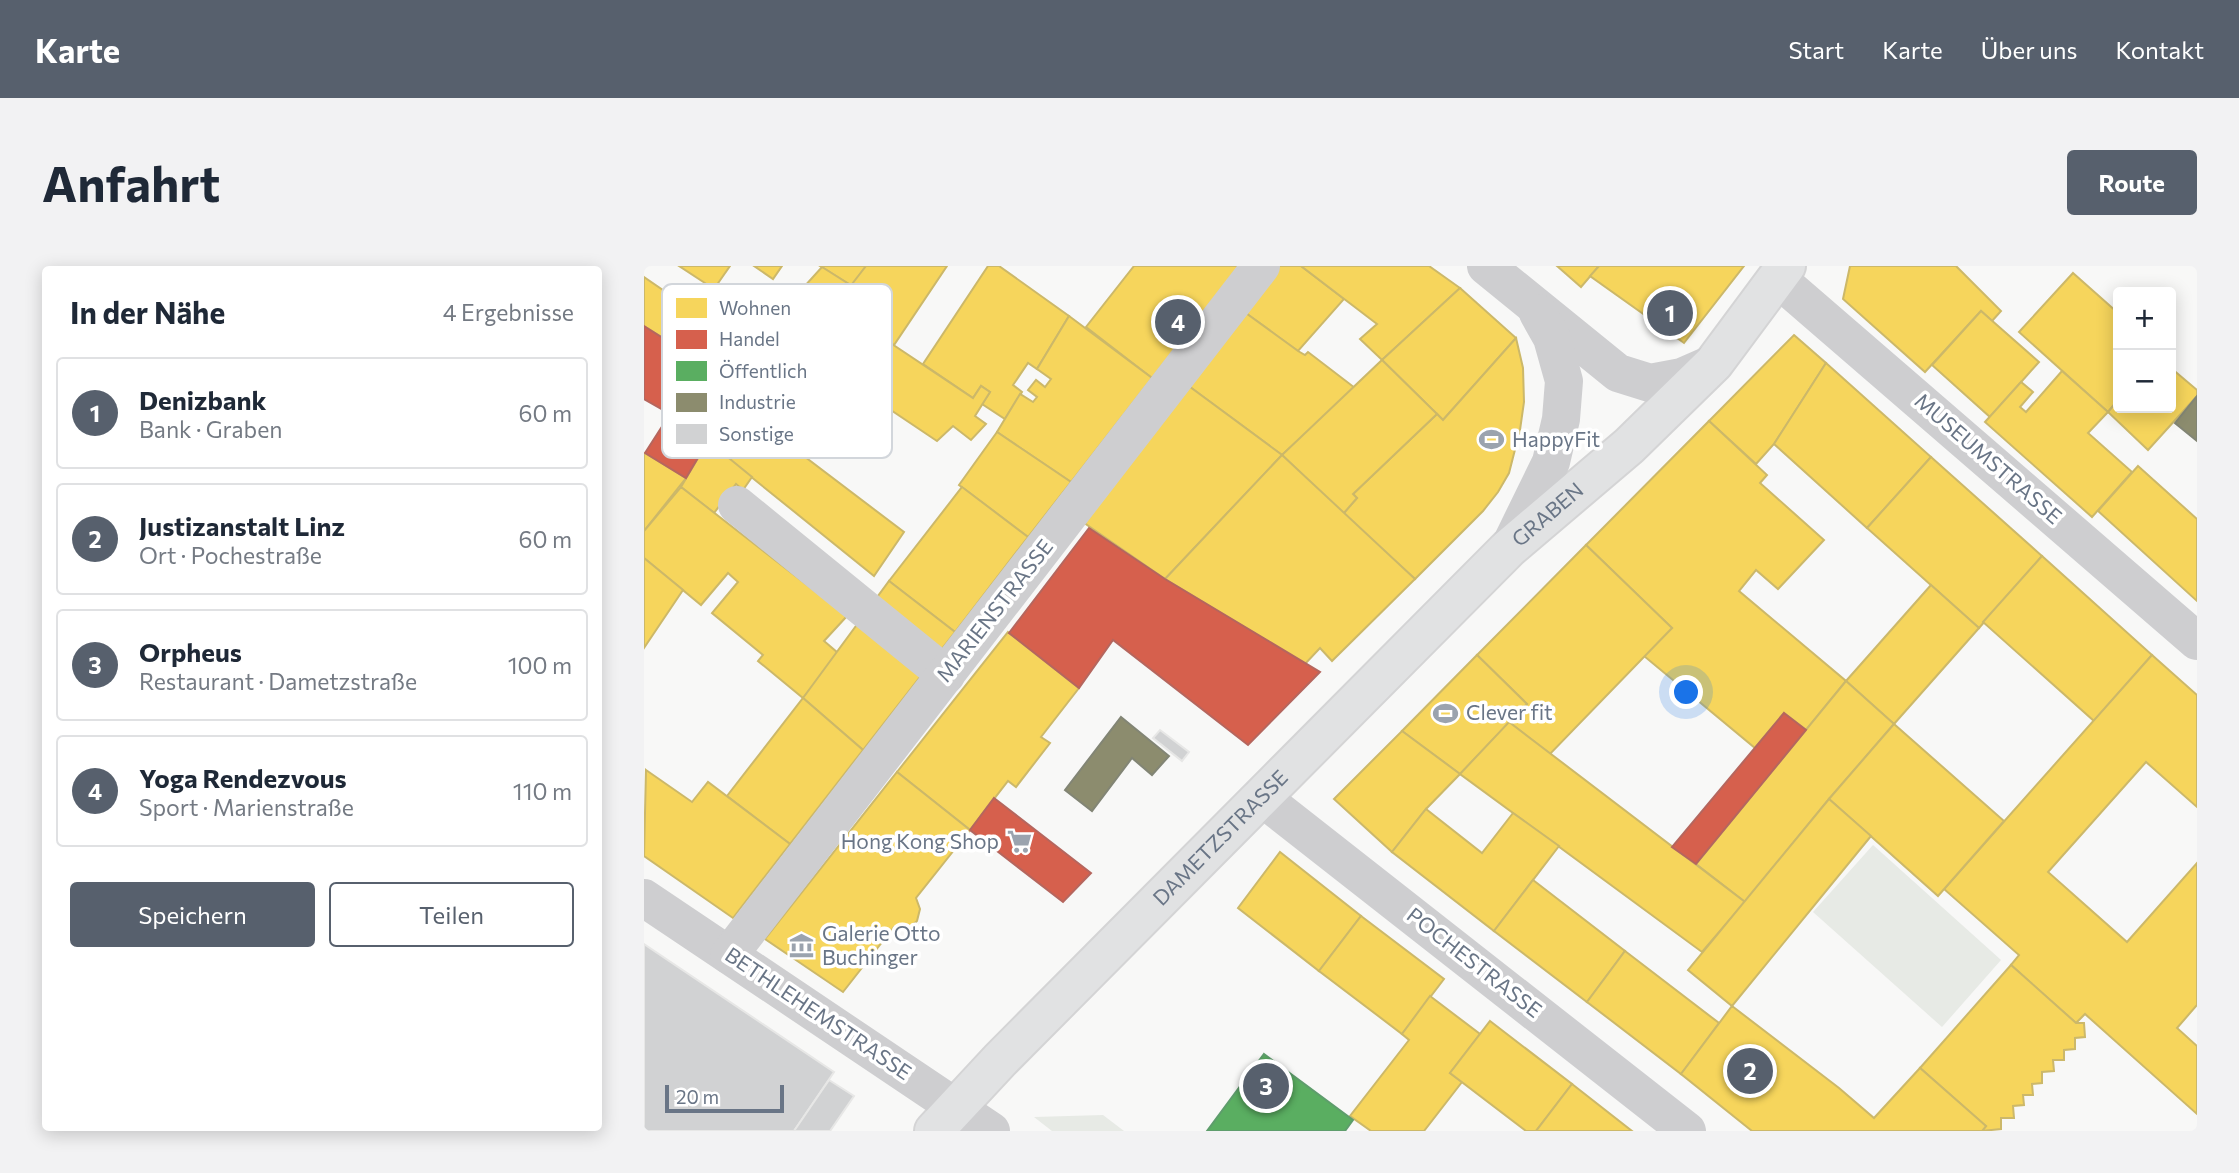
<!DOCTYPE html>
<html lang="de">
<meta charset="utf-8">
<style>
:root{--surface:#fff;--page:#f2f2f3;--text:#1f2937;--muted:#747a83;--line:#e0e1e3;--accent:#57606d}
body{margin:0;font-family:Commissioner,sans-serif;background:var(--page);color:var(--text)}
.controls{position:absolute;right:21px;top:21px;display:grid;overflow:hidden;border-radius:7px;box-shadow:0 4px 18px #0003}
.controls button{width:63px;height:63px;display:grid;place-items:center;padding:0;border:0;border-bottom:2px solid var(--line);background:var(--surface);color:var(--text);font:35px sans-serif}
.scale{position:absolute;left:21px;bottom:18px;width:119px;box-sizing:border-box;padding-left:7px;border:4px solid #697586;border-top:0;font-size:19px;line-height:24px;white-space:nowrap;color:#697586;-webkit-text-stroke:5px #fff;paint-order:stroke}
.you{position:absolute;left:1043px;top:427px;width:24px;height:24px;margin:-18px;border:5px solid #fff;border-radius:50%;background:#1a73e8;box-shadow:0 0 0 10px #1a73e833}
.badge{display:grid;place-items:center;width:46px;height:46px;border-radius:50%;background:var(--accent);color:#fff;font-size:23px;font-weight:700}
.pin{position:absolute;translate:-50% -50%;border:4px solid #fff;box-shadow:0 2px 7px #0006}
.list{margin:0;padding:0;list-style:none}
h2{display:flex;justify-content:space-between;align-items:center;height:91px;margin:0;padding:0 28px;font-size:30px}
h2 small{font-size:23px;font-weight:400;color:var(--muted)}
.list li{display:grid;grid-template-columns:46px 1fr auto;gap:21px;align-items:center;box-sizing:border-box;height:112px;margin:0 14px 14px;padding:0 14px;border:2px solid var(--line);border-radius:7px}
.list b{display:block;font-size:26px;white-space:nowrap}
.list p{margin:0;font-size:23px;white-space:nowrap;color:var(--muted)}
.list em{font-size:23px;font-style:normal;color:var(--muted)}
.actions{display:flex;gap:14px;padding:21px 28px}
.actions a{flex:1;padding:16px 0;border:2px solid var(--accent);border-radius:7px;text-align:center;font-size:24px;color:var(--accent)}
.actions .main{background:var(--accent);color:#fff}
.map{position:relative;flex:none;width:1553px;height:865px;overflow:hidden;border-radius:7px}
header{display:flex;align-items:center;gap:42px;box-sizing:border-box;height:98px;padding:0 35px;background:var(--accent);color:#fff}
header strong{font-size:33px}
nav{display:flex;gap:38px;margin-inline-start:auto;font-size:24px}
.intro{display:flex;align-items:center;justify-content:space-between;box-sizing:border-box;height:168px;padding:0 42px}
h1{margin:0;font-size:49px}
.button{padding:18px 32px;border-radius:7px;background:var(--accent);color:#fff;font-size:24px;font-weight:700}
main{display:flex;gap:42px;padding:0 42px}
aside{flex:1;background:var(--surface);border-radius:7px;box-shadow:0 4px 18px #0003}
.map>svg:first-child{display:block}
.green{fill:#e7eae5}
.homes{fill:#f6d55c;stroke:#ccb869;stroke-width:2}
.shops{fill:#d6604d;stroke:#b5665e;stroke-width:2}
.public{fill:#5aae61;stroke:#5e9d6c;stroke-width:2}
.industry{fill:#8c8c6e;stroke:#828575;stroke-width:2}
.building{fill:#d1d2d3;stroke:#e7e7e6;stroke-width:2}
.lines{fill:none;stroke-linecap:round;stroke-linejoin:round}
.major-casing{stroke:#d4d4d5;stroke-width:42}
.minor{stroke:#ceced0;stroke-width:38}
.major{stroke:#e1e2e3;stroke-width:38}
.labels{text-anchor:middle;stroke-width:7;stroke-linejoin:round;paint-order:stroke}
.poi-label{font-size:21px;fill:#697586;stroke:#fff;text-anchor:start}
.street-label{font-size:21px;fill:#697586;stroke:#fff}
.key{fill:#fff;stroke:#d2d6db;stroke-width:2}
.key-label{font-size:19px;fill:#697586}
</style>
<header>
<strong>Karte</strong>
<nav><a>Start</a><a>Karte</a><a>Über uns</a><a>Kontakt</a></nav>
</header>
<div class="intro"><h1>Anfahrt</h1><a class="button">Route</a></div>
<main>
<aside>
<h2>In der Nähe<small>4 Ergebnisse</small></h2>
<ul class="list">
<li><span class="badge">1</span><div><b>Denizbank</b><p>Bank · Graben</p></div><em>60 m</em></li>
<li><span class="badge">2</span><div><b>Justizanstalt Linz</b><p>Ort · Pochestraße</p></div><em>60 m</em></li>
<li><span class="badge">3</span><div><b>Orpheus</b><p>Restaurant · Dametzstraße</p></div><em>100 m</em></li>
<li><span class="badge">4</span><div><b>Yoga Rendezvous</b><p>Sport · Marienstraße</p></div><em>110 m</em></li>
</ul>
<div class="actions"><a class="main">Speichern</a><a>Teilen</a></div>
</aside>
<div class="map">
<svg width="1553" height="865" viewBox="0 0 1553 865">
<rect width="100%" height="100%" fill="#f8f8f7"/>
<g class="green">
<polygon points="1229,579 1357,694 1298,761 1169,646"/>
<polygon points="459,849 480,865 408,865 390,851"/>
</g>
<g class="homes">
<polygon points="35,0 86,0 70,23"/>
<polygon points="110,0 138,0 129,13"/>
<polygon points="176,0 222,0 208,20"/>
<polygon points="222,0 303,0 250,79 191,40"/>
<polygon points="344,0 355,0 425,50 393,103 384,97 369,119 378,126 361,153 338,138 346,126 337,120 329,132 279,98"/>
<polygon points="490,0 595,0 508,112 442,61"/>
<polygon points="634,0 657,0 700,33 654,85 599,45"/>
<polygon points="657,0 785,0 816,22 738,94 716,73 733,58"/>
<polygon points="913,0 955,0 937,21"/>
<polygon points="955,0 1100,0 1040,77 946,10"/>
<polygon points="1206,0 1312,0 1357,45 1348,55 1337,45 1281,106 1199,33"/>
<polygon points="178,1 208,20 191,40 194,42 181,57 148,34"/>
<polygon points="1429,7 1474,47 1474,134 1464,146 1375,66"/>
<polygon points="0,11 48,44 27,77 0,60"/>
<polygon points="816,22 872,72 799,154 738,94"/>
<polygon points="194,42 329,132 337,120 346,126 331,150 342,158 327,174 309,160 293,175 159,85"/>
<polygon points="599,45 654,85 661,89 664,86 711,122 638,189 542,118"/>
<polygon points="1337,45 1395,96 1346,151 1288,99"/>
<polygon points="425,50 508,112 427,216 353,166 376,128 389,136 393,131 384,124 392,114 401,121 407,113 393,103"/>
<polygon points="1150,69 1182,97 1130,178 1112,198 1065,155"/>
<polygon points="872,72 879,102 880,136 876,164 865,207 854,226 839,245 771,313 699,248 713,232 709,228 793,148 799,154"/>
<polygon points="738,94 793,148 709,228 713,232 699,248 638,189"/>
<polygon points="1182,97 1287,191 1223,262 1130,178"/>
<polygon points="1527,102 1553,124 1553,130 1504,184 1464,146 1474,134 1474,142 1527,142"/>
<polygon points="1418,105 1464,146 1444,167 1488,206 1448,251 1341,156 1377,116 1389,126 1376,141 1382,146"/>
<polygon points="542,118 638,189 521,313 436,254"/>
<polygon points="103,147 260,266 230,310 75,185"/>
<polygon points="1065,155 1123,209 1116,217 1180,274 1134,323 1112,304 1095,325 1202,415 1162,464 1140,447 1111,482 1000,390 1028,362 942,279"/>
<polygon points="353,166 427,216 384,271 315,219"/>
<polygon points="64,175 108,211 99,224 92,218 70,247 37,221"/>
<polygon points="1,187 42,212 0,265 0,188"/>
<polygon points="638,189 771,313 688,395 676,382 661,398 521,313"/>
<polygon points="1287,191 1398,290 1335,362 1223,262"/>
<polygon points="1494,200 1553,253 1553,335 1454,245"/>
<polygon points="37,221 203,350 180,375 194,387 159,432 114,395 119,389 68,347 94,316 84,307 57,339 0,292 0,265"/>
<polygon points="318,221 384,271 311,366 245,315"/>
<polygon points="942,279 1028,362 906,488 865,456 883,438 833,389"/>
<polygon points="1398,290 1508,389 1450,455 1339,356"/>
<polygon points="0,292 39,324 0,382"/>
<polygon points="245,315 311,366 219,484 159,432"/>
<polygon points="1287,319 1335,362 1250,458 1202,415"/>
<polygon points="364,366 435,422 397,471 406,477 372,521 364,515 326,564 253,506"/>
<polygon points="833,389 883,438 816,508 758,465"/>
<polygon points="1508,389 1553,429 1553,541 1502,496 1404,606 1483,676 1553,597 1553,739 1533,762 1553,780 1553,848 1441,748 1432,757 1367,699 1375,689 1300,623"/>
<polygon points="1202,415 1250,458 1185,533 1101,636 1052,598"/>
<polygon points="159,432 219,484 146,578 83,530"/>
<polygon points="865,456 1101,636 1058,686 816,508"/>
<polygon points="1250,458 1360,555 1294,630 1185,533"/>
<polygon points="758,465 816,508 782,543 748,586 690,533"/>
<polygon points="2,504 48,536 64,516 146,578 89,652 0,590"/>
<polygon points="253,506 326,564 272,632 276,643 273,655 266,661 250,661 199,726 121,673"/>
<polygon points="1185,533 1227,570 1088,740 1044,704"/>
<polygon points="782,543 838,587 869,547 915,580 850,665 748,586"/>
<polygon points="636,586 717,650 675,705 594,642"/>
<polygon points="889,614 981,685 943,736 850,665"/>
<polygon points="717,650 800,713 758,768 675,705"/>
<polygon points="981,685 1075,757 1037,808 943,736"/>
<polygon points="1367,699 1432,757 1440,757 1441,771 1431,772 1431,783 1420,784 1420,794 1409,794 1410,805 1398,806 1398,817 1388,818 1389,829 1379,829 1380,839 1369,840 1370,852 1357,852 1357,863 1338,865 1342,860 1276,802"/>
<polygon points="786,730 836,768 806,807 818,816 780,865 727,865 706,850 765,774 758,768"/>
<polygon points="1088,740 1195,822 1230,852 1276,802 1342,860 1338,865 1108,865 1037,808"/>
<polygon points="846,755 928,818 892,865 882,865 806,807"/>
<polygon points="928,818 988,865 892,865"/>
</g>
<g class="shops">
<polygon points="0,60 114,132 75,185 64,175 42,212 1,187 26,148 0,133"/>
<polygon points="445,262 521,313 676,406 604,479 469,374 435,422 365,367"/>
<polygon points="1140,447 1162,464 1052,598 1028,581"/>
<polygon points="350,532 447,607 419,636 326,564"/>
</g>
<polygon class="public" points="620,788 709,854 701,865 563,865"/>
<g class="industry">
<polygon points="1553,130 1553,175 1531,157"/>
<polygon points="477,451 525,490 508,509 488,492 448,545 421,524"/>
</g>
<g class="building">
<polygon points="516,464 545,486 538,495 509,472"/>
<polygon points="0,678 190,806 150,865 0,865"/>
<polygon points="185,814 210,830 186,865 150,865"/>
</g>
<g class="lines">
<defs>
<g id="major">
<path id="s1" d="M290,865L356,794L865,282L985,180L1070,97L1142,0"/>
</g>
</defs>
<use href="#major" class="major-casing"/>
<g class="minor">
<polyline points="842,0 974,107 1006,117 1038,111 1070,97"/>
<polyline points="1133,12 1553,375"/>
<polyline points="93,239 302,409"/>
<polyline points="865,282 907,196 917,153 920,115 908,72 894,47"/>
<polyline points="617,531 1043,865"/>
<polyline points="0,632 347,865"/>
<polyline points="85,689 617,0"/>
</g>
<use href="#major" class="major"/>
</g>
<defs>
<symbol id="stadium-bare" viewBox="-9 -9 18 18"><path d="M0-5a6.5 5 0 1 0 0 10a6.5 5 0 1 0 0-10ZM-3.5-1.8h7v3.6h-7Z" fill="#9ba3ae" stroke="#fff" stroke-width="2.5" paint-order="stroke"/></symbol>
<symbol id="supermarket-bare" viewBox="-9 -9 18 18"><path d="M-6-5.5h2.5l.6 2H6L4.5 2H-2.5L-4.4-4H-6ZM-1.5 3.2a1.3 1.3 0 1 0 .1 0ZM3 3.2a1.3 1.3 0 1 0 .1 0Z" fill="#9ba3ae" stroke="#fff" stroke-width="2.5" paint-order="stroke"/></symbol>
<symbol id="museum-bare" viewBox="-9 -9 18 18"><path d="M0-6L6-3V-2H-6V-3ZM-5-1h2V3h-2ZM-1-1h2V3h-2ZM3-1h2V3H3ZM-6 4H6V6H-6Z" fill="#9ba3ae" stroke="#fff" stroke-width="2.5" paint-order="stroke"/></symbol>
</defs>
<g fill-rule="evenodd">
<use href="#stadium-bare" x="830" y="156" width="35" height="35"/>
<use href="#stadium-bare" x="784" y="430" width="35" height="35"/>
<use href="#supermarket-bare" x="358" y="558" width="35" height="35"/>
<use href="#museum-bare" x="140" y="662" width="35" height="35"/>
</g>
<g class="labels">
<g class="poi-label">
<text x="868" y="181">HappyFit</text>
<text x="822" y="454">Clever fit</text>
<text x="355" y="583" text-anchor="end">Hong Kong Shop</text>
<text x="178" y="675">Galerie Otto<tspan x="178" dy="24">Buchinger</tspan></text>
</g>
<g class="street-label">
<text transform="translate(1344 193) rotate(41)" y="7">MUSEUMSTRASSE</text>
<text dy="7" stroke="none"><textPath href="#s1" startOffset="870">GRABEN</textPath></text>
<text transform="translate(351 345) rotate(-52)" y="7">MARIENSTRASSE</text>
<text dy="7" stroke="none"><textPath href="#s1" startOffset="410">DAMETZSTRASSE</textPath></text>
<text transform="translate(830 697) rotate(38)" y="7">POCHESTRASSE</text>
<text transform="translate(174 748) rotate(34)" y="7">BETHLEHEMSTRASSE</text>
</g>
</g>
<rect x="18" y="18" width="230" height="174" rx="10" class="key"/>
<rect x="32" y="32" width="31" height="20" fill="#f6d55c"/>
<rect x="32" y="64" width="31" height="19" fill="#d6604d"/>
<rect x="32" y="95" width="31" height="20" fill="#5aae61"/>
<rect x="32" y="127" width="31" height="19" fill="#8c8c6e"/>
<rect x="32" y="158" width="31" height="20" fill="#d1d2d3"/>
<g class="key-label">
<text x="75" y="49">Wohnen</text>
<text x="75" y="80">Handel</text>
<text x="75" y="112">Öffentlich</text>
<text x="75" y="143">Industrie</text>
<text x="75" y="175">Sonstige</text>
</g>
</svg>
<div class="controls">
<button>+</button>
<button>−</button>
</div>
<div class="scale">20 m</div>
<div class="you"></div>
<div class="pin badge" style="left:1026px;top:47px">1</div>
<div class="pin badge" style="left:1106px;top:805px">2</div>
<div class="pin badge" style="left:622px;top:820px">3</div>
<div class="pin badge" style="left:534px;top:56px">4</div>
</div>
</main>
